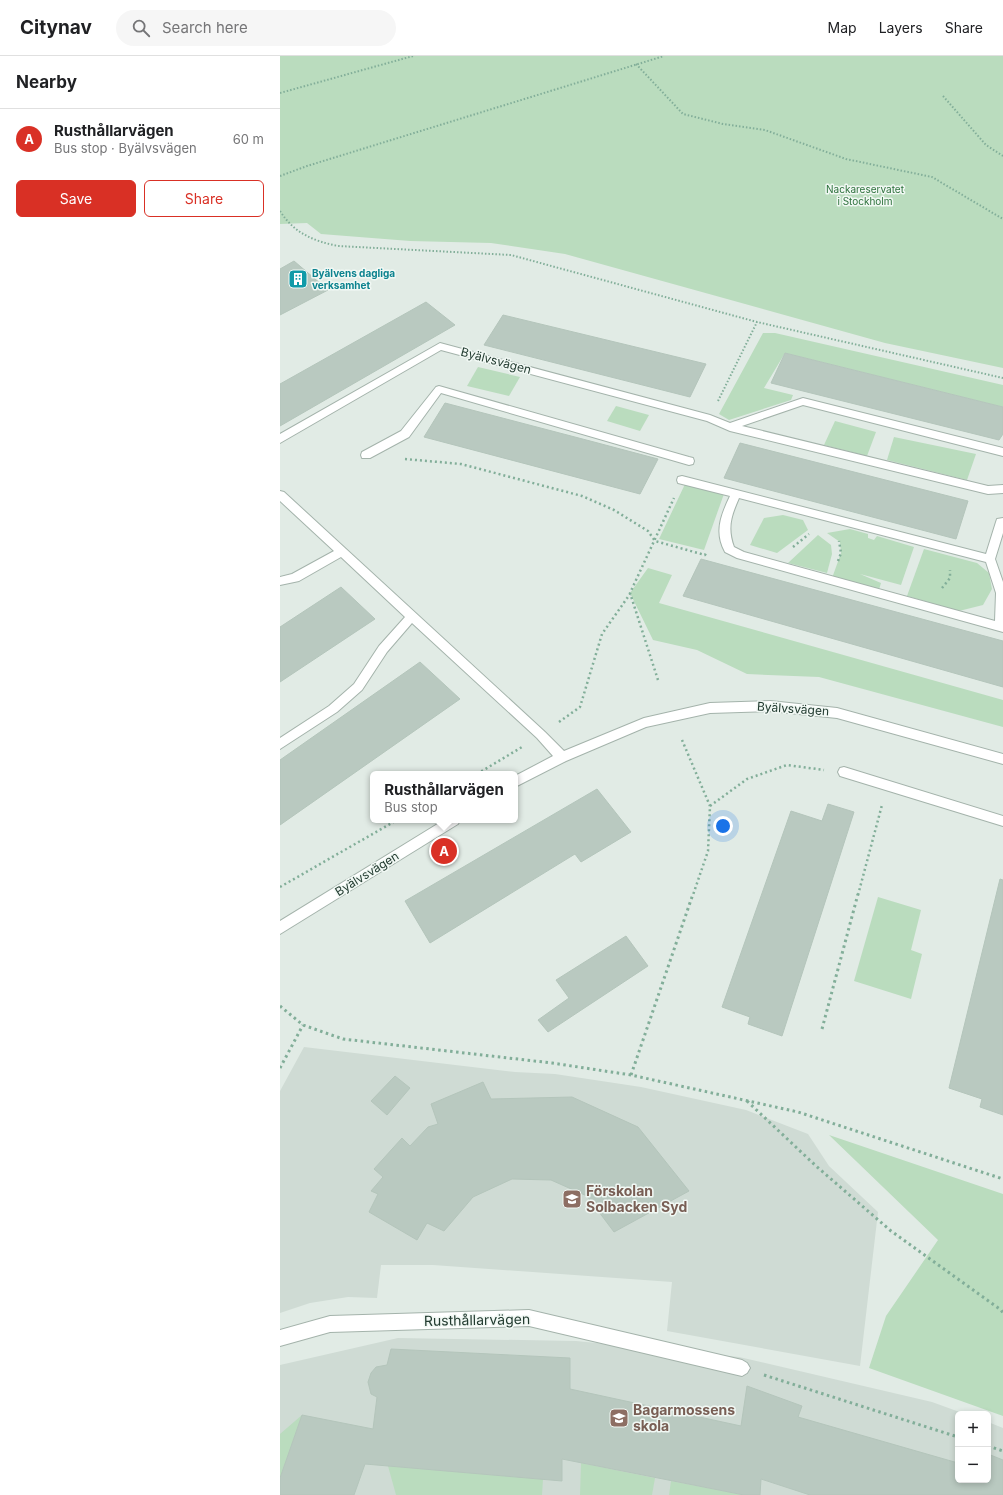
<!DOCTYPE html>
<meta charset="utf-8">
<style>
:root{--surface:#fff;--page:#f6f6f6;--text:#202124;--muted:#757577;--line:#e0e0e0;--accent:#d93025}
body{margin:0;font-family:Inter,sans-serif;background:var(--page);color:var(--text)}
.controls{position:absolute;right:12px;bottom:12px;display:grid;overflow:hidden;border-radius:6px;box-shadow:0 2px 6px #0003}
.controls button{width:36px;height:36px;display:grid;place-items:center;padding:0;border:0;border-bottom:1px solid var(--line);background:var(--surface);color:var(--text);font:20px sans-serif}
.you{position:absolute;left:443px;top:770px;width:14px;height:14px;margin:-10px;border:3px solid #fff;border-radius:50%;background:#1a73e8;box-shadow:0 0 0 6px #1a73e833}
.badge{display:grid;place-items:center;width:26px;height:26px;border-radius:50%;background:var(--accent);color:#fff;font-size:13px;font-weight:700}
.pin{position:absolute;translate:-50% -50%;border:2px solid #fff;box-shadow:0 1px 4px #0006}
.popup{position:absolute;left:90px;top:715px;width:148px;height:52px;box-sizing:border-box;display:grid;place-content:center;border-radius:6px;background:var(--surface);filter:drop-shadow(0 1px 3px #0005);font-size:13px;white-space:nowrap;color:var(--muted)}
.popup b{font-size:15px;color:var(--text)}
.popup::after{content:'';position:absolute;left:50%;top:100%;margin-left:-8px;border:8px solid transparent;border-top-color:var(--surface)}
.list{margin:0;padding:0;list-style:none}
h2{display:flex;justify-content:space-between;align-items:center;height:52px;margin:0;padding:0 16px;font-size:17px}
h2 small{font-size:13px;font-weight:400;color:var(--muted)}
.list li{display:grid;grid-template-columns:26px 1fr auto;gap:12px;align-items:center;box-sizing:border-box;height:60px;padding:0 16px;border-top:1px solid var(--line)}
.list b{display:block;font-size:15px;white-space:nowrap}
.list p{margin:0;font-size:13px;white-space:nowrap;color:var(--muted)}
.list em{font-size:13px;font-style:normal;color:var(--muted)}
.actions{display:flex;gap:8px;padding:12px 16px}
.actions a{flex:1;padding:9px 0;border:1px solid var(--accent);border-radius:6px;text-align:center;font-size:14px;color:var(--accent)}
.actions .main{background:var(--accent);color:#fff}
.icon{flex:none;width:22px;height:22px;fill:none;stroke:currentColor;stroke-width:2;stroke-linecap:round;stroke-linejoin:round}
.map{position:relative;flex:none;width:723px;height:1439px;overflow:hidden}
header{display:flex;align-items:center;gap:24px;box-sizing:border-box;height:56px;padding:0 20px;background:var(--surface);border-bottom:1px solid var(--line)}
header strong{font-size:19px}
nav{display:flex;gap:22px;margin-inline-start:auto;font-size:14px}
.search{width:280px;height:36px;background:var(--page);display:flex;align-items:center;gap:10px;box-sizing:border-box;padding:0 14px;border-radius:22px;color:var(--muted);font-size:15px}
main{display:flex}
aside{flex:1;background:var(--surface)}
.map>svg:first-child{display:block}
.built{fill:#cfdbd4}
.green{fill:#badcbe}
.building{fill:#b9c9c0;stroke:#b4c5bb}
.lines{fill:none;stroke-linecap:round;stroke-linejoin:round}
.minor-casing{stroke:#a4b3ab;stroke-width:2}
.path-far2{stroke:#82ae99;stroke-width:2;stroke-dasharray:1.5 2;stroke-linecap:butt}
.path-far1{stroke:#82ae99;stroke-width:2.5;stroke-dasharray:2 3;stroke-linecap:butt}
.path{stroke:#82ae99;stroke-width:3;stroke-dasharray:2.5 3.5;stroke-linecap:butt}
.minor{fill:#fff;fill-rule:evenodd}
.labels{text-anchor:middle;stroke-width:3;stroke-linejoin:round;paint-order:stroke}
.far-park-label{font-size:10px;fill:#2d713c;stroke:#f1f8f4}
.far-culture-label{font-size:10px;font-weight:bold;fill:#0d838f;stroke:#f1f8f4;text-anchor:start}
.street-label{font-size:12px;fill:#223b30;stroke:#f1f8f4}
.near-education-label{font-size:14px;font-weight:bold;fill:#785e54;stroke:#f1f8f4;text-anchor:start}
.near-street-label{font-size:14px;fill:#223b30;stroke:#f1f8f4}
</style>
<header>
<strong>Citynav</strong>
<div class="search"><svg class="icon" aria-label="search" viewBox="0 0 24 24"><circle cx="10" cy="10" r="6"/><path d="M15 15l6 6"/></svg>Search here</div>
<nav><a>Map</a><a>Layers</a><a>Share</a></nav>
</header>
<main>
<aside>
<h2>Nearby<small></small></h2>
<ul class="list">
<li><span class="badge">A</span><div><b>Rusthållarvägen</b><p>Bus stop · Byälvsvägen</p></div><em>60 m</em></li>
</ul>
<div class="actions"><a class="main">Save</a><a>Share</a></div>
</aside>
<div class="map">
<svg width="723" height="1439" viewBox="0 0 723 1439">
<rect width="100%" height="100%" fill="#e1ebe5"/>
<g class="built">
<polygon points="24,991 235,1016 275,1018 361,1031 466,1054 528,1078 549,1110 598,1156 580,1310 387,1275 392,1226 153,1209 101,1209 97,1242 68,1241 30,1247 0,1257 0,1035"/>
<polygon points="118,1282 296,1285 459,1301 652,1346 685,1358 678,1358 678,1424 708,1424 708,1366 723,1372 723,1439 0,1439 0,1309"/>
</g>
<g class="green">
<polygon points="0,0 723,0 723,312 605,287 285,198 211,187 130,185 41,178 27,167 0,168"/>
<polygon points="483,277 495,277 723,329 723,351 505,297 484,332 513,339 511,344 449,364 439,358"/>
<polygon points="198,311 240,321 229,340 187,330"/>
<polygon points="336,350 369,359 360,375 327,365"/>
<polygon points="555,365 596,376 587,400 544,389"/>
<polygon points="614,381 696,398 687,424 607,404"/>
<polygon points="406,426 445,435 424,494 379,483"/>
<polygon points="503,459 523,464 528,474 497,497 470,489 484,462"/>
<polygon points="570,473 588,478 588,482 594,484 597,480 634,491 621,529 580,518 601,527 598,537 551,525 561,497 560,486 547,477"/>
<polygon points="538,479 551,489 552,498 547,517 508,507"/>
<polygon points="644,493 697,507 709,517 712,533 703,549 679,555 627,540"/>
<polygon points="368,512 392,519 379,547 723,644 723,671 539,621 467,618 417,594 373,584 350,537"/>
<polygon points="598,841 641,854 631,894 642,898 631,943 574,925"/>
<polygon points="549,1079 723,1138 723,1360 589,1312 606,1260 658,1184"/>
<polygon points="22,1359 0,1422 0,1378"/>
<polygon points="301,1407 375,1422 372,1439 300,1439"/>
<polygon points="108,1410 263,1423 262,1439 116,1439"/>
<polygon points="391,1425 464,1439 389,1439"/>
</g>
<g class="building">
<polygon points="14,205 48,234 0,259 0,213"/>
<polygon points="146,246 175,269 0,370 0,328"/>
<polygon points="223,259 426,308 410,341 204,289"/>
<polygon points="505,297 723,351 723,378 719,384 491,327"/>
<polygon points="165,347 314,386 378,403 360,438 144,381"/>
<polygon points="460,387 688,445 676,483 444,422"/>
<polygon points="421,503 723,585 723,631 403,540"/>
<polygon points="61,531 95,563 0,626 0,571"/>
<polygon points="140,606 180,643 0,769 0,704"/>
<polygon points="317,733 351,776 301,806 295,798 150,887 125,845"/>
<polygon points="548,748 574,756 502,980 468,968 470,961 442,951 511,755 542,765"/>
<polygon points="720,823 723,824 723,1059 700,1051 702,1043 669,1032"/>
<polygon points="346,880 368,910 268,976 258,964 289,942 276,924"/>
<polygon points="115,1020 130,1032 107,1059 91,1045"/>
<polygon points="203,1026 211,1043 292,1041 358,1071 409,1135 334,1176 307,1140 271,1124 232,1123 193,1141 164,1175 147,1167 137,1184 89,1156 98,1138 91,1135 103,1121 94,1113 122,1082 130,1090 148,1071 158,1068 151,1048"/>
<polygon points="111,1293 290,1302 290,1333 461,1370 467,1330 522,1350 518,1361 678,1407 678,1424 708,1424 708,1398 723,1404 723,1439 530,1439 481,1423 480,1439 464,1439 282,1403 282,1425 85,1408 74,1439 0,1439 0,1422 22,1359 93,1373 97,1341 91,1338 88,1326 91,1317 96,1311 107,1309"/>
</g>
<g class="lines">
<defs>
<g id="minor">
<polygon points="160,287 430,359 450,367 523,342 723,392 723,400 523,349 462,370 708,430 723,429 723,437 708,438 450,375 427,365 161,294 0,387 0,378"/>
<polygon points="159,330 409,401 413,402 414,405 413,408 409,409 161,337 129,381 90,402 82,402 81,399 82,396 121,375 156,331"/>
<path d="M402,420L706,498L716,466L717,463L723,462V477L715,503L723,526V576L457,502L445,496C434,476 441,459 450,440L398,427L397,424L398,421ZM459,442L706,506L716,537L715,565L464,496L454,491C447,472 451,460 459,442Z"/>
<polygon points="0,435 4,436 265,676 284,695 364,662 430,647 490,645 557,652 723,698 723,708 557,662 490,655 430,657 366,671 286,705 235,731 235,720 273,700 257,682 132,567 107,596 82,634 57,656 0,693 0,682 49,650 74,628 99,590 125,561 61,501 19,525 0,529 0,521 12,518 54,495 0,445"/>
<polygon points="564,711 723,760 723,770 560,720 558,716 560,712"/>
<polygon points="164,764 180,764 178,768 0,878 0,865"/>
<polygon points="249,1254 462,1304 467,1307 470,1312 467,1317 462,1320 249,1270 50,1276 0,1290 0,1274 50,1260"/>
</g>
</defs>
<use href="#minor" class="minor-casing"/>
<g class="path-far2">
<polyline points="356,8 403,58 443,68 485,74 566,103 652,121 723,163"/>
<polyline points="0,37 133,0"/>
<polyline points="663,40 706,89 723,100"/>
<polyline points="0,120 27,110 384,0"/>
<path d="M0,155C14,177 33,185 58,190L231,199L477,266L723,322"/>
<polyline points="438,345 477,266"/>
</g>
<g class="path-far1">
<polyline points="125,403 181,408 302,440 334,454 368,475 375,485 425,499 426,497"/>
<polyline points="513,491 529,478"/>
<polyline points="558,505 561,497 559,485"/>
<polyline points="662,532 670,522 670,514"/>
<polyline points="378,624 350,537 394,442"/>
<polyline points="279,666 300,651 322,578 350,538"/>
<polyline points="402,684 430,750 428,795 413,839"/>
<polyline points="197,718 242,691"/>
<polyline points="430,750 467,723 507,709 544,714"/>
<polyline points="0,831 117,764"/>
<polyline points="578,839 602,749"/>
</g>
<g class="path">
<polyline points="0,950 23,969 63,983 272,1007 351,1019 518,1056 723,1123"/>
<polyline points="542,973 578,838"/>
<polyline points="0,1012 23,969"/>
<polyline points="351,1019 413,838"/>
<polyline points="467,1045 536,1110 611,1175 721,1254 723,1257"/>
<polyline points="484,1319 678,1381"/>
<polyline points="708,1390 723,1395"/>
</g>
<use href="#minor" class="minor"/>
</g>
<defs>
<symbol id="building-square" viewBox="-11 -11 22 22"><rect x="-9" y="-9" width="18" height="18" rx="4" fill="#0f9aa8" stroke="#f1f8f4"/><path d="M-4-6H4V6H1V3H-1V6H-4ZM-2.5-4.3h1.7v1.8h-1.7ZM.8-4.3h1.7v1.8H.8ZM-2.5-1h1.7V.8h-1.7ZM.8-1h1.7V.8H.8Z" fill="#fff"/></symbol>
<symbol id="school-square" viewBox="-11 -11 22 22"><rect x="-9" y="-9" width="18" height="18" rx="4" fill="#8d6e63" stroke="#f1f8f4"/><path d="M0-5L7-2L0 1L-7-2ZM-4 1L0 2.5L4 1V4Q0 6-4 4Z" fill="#fff"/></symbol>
</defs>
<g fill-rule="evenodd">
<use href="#building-square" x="7" y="212" width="22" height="22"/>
<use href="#school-square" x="281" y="1132" width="22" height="22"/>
<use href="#school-square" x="328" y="1351" width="22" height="22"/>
</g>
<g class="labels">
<g class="far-park-label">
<text x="585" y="137">Nackareservatet<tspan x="585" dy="12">i Stockholm</tspan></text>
</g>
<g class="far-culture-label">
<text x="32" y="221">Byälvens dagliga<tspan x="32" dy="12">verksamhet</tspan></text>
</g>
<g class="street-label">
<text transform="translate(216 305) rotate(15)" y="4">Byälvsvägen</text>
<text transform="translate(513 653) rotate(4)" y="4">Byälvsvägen</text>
<text transform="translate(87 818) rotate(-32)" y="4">Byälvsvägen</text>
</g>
<g class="near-education-label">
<text x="306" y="1140">Förskolan<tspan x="306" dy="16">Solbacken Syd</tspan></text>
<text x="353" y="1359">Bagarmossens<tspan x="353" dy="16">skola</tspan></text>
</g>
<g class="near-street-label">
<text transform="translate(197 1264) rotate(-1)" y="5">Rusthållarvägen</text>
</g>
</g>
</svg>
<div class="controls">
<button>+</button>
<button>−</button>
</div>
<div class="you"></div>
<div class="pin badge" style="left:164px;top:795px">A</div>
<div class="popup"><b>Rusthållarvägen</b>Bus stop</div>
</div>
</main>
